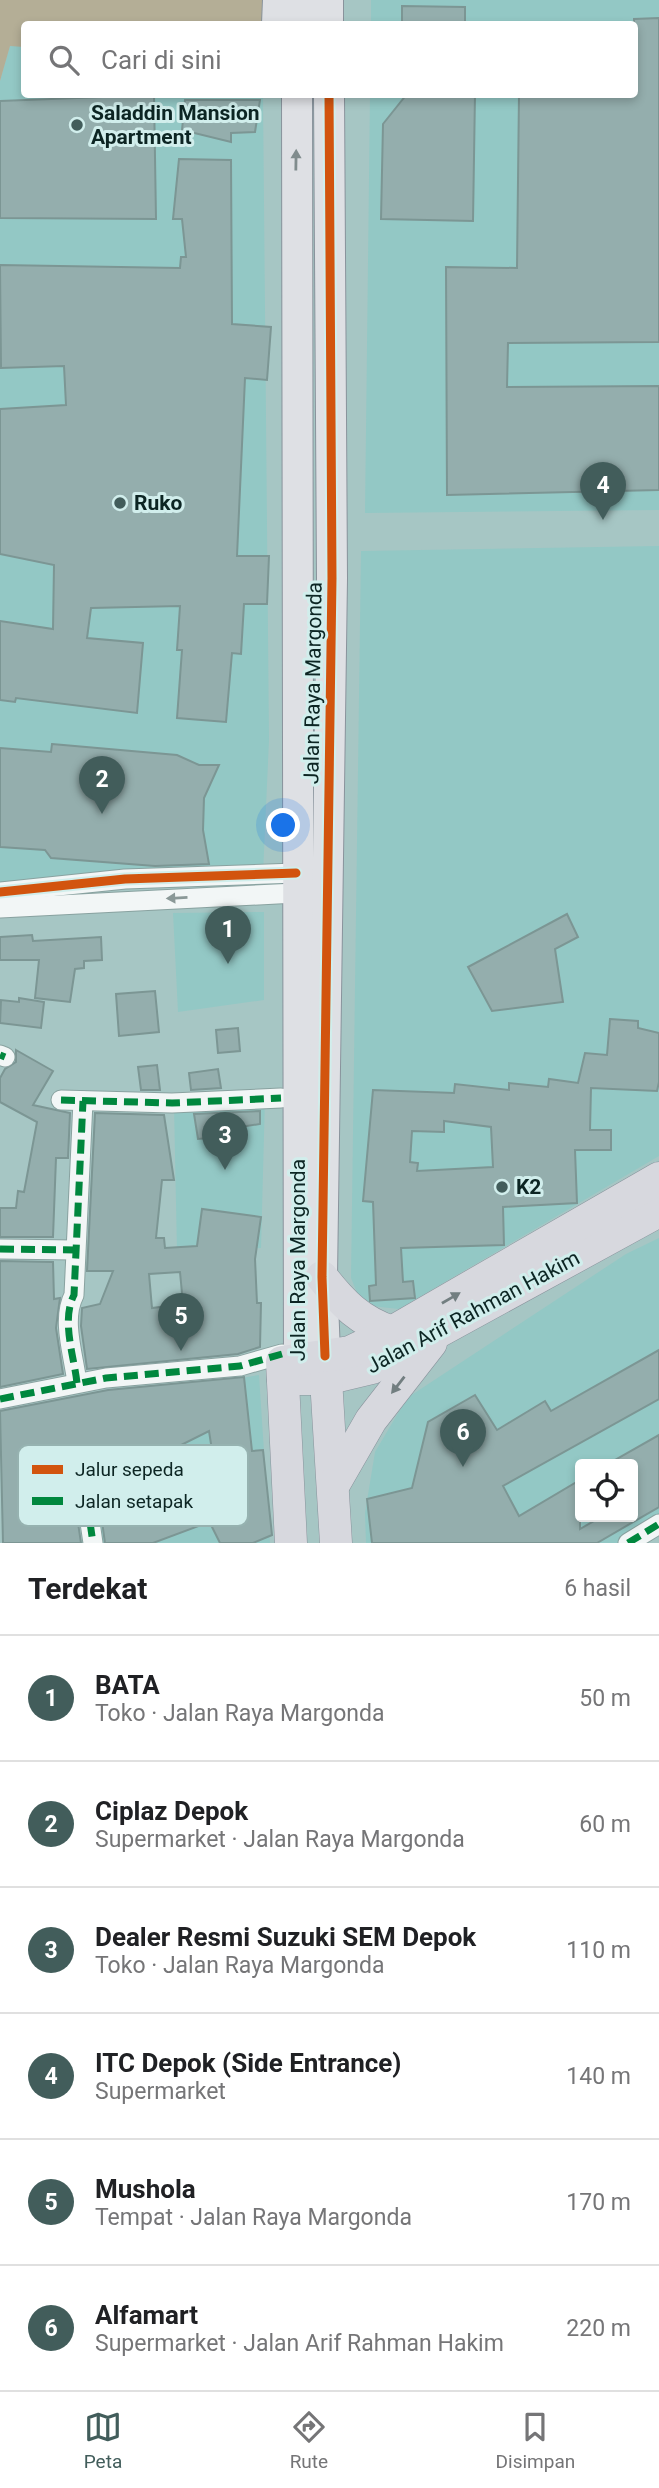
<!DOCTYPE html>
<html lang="id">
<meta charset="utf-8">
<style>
:root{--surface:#fff;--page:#f6f6f6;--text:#202124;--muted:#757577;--line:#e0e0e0;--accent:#425d5b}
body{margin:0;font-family:Roboto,sans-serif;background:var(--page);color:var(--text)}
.controls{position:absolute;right:21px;bottom:21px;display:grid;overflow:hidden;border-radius:7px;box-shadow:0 4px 10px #0003}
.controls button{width:63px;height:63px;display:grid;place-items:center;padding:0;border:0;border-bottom:2px solid var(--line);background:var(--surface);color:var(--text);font:35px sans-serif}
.you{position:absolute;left:284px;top:826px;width:24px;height:24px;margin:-18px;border:5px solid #fff;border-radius:50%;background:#1a73e8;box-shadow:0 0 0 10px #1a73e833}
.badge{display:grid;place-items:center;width:46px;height:46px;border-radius:50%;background:var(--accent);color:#fff;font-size:23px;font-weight:700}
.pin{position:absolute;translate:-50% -58px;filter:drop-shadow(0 2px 4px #0008)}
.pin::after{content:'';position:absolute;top:37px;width:24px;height:21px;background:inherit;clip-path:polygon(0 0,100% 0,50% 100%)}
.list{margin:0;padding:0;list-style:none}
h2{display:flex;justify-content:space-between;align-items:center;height:91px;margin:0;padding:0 28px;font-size:30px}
h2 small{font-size:23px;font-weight:400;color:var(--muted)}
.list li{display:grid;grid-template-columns:46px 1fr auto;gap:21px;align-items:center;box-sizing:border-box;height:126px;padding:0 28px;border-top:2px solid var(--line)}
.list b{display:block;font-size:26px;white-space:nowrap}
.list p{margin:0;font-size:23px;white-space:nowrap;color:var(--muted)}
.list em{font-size:23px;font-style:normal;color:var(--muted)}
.icon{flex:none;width:38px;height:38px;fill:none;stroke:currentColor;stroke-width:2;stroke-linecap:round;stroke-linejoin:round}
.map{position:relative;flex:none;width:659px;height:1543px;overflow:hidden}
.search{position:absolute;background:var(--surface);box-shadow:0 4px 10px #0003;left:21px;right:21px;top:21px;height:77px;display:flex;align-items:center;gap:18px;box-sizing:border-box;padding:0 24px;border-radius:7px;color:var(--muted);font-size:26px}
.sheet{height:847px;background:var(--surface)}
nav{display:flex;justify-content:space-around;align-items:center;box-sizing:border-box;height:98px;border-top:2px solid var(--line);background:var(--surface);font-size:19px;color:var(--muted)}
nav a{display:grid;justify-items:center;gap:4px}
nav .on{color:var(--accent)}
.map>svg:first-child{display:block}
.built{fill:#93c8c5;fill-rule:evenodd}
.green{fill:#b4ae96}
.building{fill:#94aead;stroke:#7c9694;stroke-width:2;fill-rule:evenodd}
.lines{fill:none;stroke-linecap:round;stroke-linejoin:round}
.minor-casing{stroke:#89a2a0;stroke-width:21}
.primary-casing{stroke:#89939c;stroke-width:32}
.trunk-casing{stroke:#89939c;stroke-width:33}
.minor{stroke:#f2f6f6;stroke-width:19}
.primary{stroke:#dee0e4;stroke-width:30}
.trunk{stroke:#d7d8de;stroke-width:32}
.quiet{stroke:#00873e;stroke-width:7;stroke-dasharray:14 7;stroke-linecap:butt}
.cycleway-casing{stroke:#d1eeec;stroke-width:13}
.cycleway{stroke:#d2540e;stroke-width:9}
.oneway{fill:#808c8d}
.oneway2{fill:#8a9897}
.oneway3{fill:#727e80}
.poi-dot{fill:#425d5b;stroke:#d1eeec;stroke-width:2.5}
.labels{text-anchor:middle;stroke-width:6;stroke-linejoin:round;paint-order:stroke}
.poi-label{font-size:21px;font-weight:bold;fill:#0c2523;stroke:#d1eeec;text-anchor:start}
.street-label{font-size:21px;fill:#0c2523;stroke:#d1eeec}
.key{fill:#d1eeec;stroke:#96b2b0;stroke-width:2}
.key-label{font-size:19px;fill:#0c2523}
</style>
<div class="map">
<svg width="659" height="1543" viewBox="0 0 659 1543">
<rect width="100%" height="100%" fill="#a6c6c4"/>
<g class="built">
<polygon points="371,0 659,0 659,510 365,513 370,95 634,94 634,24 371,24"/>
<polygon points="10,45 24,47 24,94 263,95 269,740 263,874 0,884 0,81"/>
<polygon points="659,546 659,1156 399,1309 362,1305 351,1278 361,551"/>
<polygon points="264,912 264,1000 178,1012 173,913"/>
<polygon points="265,1098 261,1248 177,1252 174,1106"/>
<path d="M659,1238V1526L632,1543H366L365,1513L375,1452L407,1398L626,1254ZM580,1464H633V1517H580Z"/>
<polygon points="259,1375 270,1543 87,1543 86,1471 121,1478 178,1389"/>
</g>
<polygon class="green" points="0,0 270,0 268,24 24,24 24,47 10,46 0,81"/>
<g class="building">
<polygon points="402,6 465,7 465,24 402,24"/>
<polygon points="659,18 659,342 508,343 507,387 659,386 659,490 447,495 446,267 517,268 519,94 634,94 634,19"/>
<polygon points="407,94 475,94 473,221 381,219 383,124"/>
<polygon points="154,95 156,219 0,218 0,101"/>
<polygon points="185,100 260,100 255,132 231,133 231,142 182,130"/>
<polygon points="179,159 231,160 232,324 271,327 267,380 245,378 237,556 269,556 267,604 244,604 241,654 232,653 226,722 177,718 182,650 177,650 180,606 91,608 87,638 143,643 137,713 16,698 15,702 0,700 0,621 53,629 54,565 0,554 0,409 66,405 64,366 1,368 0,265 180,268 181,257 186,257 182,219 173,219"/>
<polygon points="52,744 177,755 199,765 219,765 204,798 203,830 209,864 155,866 51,858 45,850 0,847 0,748 51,752"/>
<polygon points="567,914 578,937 555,949 563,1002 492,1011 468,967"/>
<polygon points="32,935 33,941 101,937 102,960 84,961 84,968 75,969 70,1002 35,998 39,960 0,960 0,937"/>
<polygon points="155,991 159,1032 119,1036 116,994"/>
<polygon points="19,998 44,1002 41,1028 0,1023 1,1000 19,1002"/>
<path d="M610,1019L638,1021V1028L659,1033V1082L657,1091L591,1088L590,1130H611V1150H575L577,1203L503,1207L504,1245L401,1248L403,1282L413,1281L415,1298L370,1301L369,1286L376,1285L373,1202L363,1201L373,1090L454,1093L455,1084L509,1090V1083L548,1087L549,1079L578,1083L585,1053L607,1055ZM444,1121L491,1127L493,1167L417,1171L418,1163L410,1162L412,1131L444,1132Z"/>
<polygon points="238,1028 240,1051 218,1053 216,1030"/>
<polygon points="16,1050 53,1071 33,1105 70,1113 68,1158 56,1158 53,1237 0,1237 0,1208 16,1208 18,1191 24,1192 37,1122 0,1102 0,1078 5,1069 16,1062"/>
<polygon points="157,1065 160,1090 141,1090 138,1067"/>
<polygon points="218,1069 221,1088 191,1090 189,1073"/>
<polygon points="260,1111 260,1124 240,1127 241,1135 198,1139 194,1114"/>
<path d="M95,1113L164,1115L174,1180H162L156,1238H164L165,1248L197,1246L202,1209L261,1217L255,1259L257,1303H261L260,1347L238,1354L87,1369L81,1326L82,1308L100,1304L113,1271H87ZM180,1272L183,1304L152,1308L149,1274Z"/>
<polygon points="0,1261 53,1262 54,1299 60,1298 56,1328 63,1374 0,1387"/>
<polygon points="659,1350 659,1399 503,1486 519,1516 580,1480 580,1529 601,1517 633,1517 633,1464 608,1464 659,1435 659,1507 597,1543 372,1543 367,1499 412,1488 428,1422 475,1395 497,1430 545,1401 551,1411"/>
<polygon points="244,1377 252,1451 263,1450 272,1535 253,1543 220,1543 206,1515 238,1499 233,1460 214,1463 209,1431 171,1450 193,1510 197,1508 204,1524 153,1543 105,1543 96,1479 93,1473 83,1469 76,1472 72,1482 81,1543 3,1543 0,1411 108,1390"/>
</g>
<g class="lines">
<defs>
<g id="minor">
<polyline points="0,892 125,879 296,873"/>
<polyline points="0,908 296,893"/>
<polyline points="0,1055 5,1057"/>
<polyline points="61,1100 172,1103 281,1098"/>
<polyline points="0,1249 75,1250"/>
<path d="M77,1383C74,1356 61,1320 74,1295L83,1101"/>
<polyline points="0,1399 106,1378 240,1366 282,1354"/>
<polyline points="84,1481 93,1543"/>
<polyline points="628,1543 659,1524"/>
</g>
<g id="primary">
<polyline points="277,24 278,0"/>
<polyline points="298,24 300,0"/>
<polyline points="328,24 328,0"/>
<polyline points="297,94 299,1379"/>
<polyline points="326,1379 322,1277 332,578 329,94"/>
</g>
<g id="trunk">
<path d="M322,1277C343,1304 360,1321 392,1332"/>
<polyline points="283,1379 326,1379 372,1368 659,1211"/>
<polyline points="326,1379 336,1543"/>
<polyline points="333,1486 371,1420 431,1343"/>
<polyline points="291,1543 282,1362 350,1352 392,1332 659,1178"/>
</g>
</defs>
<use href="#minor" class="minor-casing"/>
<use href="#primary" class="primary-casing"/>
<use href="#trunk" class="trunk-casing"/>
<use href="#minor" class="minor"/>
<use href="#primary" class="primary"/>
<use href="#trunk" class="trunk"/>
<g class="quiet">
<polyline points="0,1055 5,1057"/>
<polyline points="61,1100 172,1103 281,1098"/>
<polyline points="0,1249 75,1250"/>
<path d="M77,1383C74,1356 61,1320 74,1295L83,1101"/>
<polyline points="0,1399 106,1378 240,1366 282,1354"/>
<polyline points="84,1481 93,1543"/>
<polyline points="628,1543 659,1524"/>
</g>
<defs>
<g id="cycleway">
<polyline points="0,892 125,879 296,873"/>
<polyline points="325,1356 322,1277 332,578 329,94"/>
</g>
</defs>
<use href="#cycleway" class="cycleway-casing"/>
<use href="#cycleway" class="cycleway"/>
</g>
<defs><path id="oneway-solid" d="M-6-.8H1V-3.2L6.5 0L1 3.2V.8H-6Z" transform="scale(1.75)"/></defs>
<use class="oneway" href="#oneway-solid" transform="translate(296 160) rotate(-89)"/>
<use class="oneway2" href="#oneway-solid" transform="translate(177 898) rotate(177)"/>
<g class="oneway3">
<use href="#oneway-solid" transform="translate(451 1298) rotate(-30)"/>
<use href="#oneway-solid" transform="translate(398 1385) rotate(128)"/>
</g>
<g class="poi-dot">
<circle cx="77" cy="125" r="7"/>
<circle cx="120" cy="503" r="7"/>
<circle cx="502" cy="1187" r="7"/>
</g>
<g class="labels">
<g class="poi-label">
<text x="91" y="120">Saladdin Mansion<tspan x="91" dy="24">Apartment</tspan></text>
<text x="134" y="510">Ruko</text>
<text x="516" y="1194">K2</text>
</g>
<g class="street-label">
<text transform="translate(313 683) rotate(-89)" y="7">Jalan Raya Margonda</text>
<text transform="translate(298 1260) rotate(-90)" y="7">Jalan Raya Margonda</text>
<text transform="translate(473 1312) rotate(-28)" y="7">Jalan Arif Rahman Hakim</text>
</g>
</g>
<rect x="18" y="1445" width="230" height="81" rx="10" class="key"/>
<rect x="32" y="1465" width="31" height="9" fill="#d2540e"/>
<rect x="32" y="1497" width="31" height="8" fill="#00873e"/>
<g class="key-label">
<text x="75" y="1476">Jalur sepeda</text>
<text x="75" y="1508">Jalan setapak</text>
</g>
</svg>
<div class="controls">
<button><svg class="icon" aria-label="locate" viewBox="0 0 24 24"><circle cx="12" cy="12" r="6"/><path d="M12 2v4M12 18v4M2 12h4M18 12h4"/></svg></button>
</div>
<div class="you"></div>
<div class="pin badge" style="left:228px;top:964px">1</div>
<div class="pin badge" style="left:102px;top:814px">2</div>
<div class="pin badge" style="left:225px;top:1170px">3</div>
<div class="pin badge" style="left:603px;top:520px">4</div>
<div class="pin badge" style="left:181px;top:1351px">5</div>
<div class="pin badge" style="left:463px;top:1467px">6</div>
<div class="search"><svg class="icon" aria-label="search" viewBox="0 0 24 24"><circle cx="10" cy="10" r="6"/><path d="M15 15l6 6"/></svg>Cari di sini</div>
</div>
<section class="sheet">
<h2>Terdekat<small>6 hasil</small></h2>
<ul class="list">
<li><span class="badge">1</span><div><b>BATA</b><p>Toko · Jalan Raya Margonda</p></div><em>50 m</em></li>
<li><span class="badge">2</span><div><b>Ciplaz Depok</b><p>Supermarket · Jalan Raya Margonda</p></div><em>60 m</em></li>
<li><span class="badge">3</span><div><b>Dealer Resmi Suzuki SEM Depok</b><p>Toko · Jalan Raya Margonda</p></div><em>110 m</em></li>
<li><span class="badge">4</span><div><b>ITC Depok (Side Entrance)</b><p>Supermarket</p></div><em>140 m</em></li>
<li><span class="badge">5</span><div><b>Mushola</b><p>Tempat · Jalan Raya Margonda</p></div><em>170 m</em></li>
<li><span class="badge">6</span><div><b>Alfamart</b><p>Supermarket · Jalan Arif Rahman Hakim</p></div><em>220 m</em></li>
</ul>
</section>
<nav>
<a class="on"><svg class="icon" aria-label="map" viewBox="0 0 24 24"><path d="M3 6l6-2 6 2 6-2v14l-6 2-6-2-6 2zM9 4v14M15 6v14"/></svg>Peta</a>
<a><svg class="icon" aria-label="directions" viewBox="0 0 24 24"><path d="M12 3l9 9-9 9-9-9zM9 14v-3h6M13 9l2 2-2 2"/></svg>Rute</a>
<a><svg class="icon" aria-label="saved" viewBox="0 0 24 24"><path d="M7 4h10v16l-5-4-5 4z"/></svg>Disimpan</a>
</nav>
